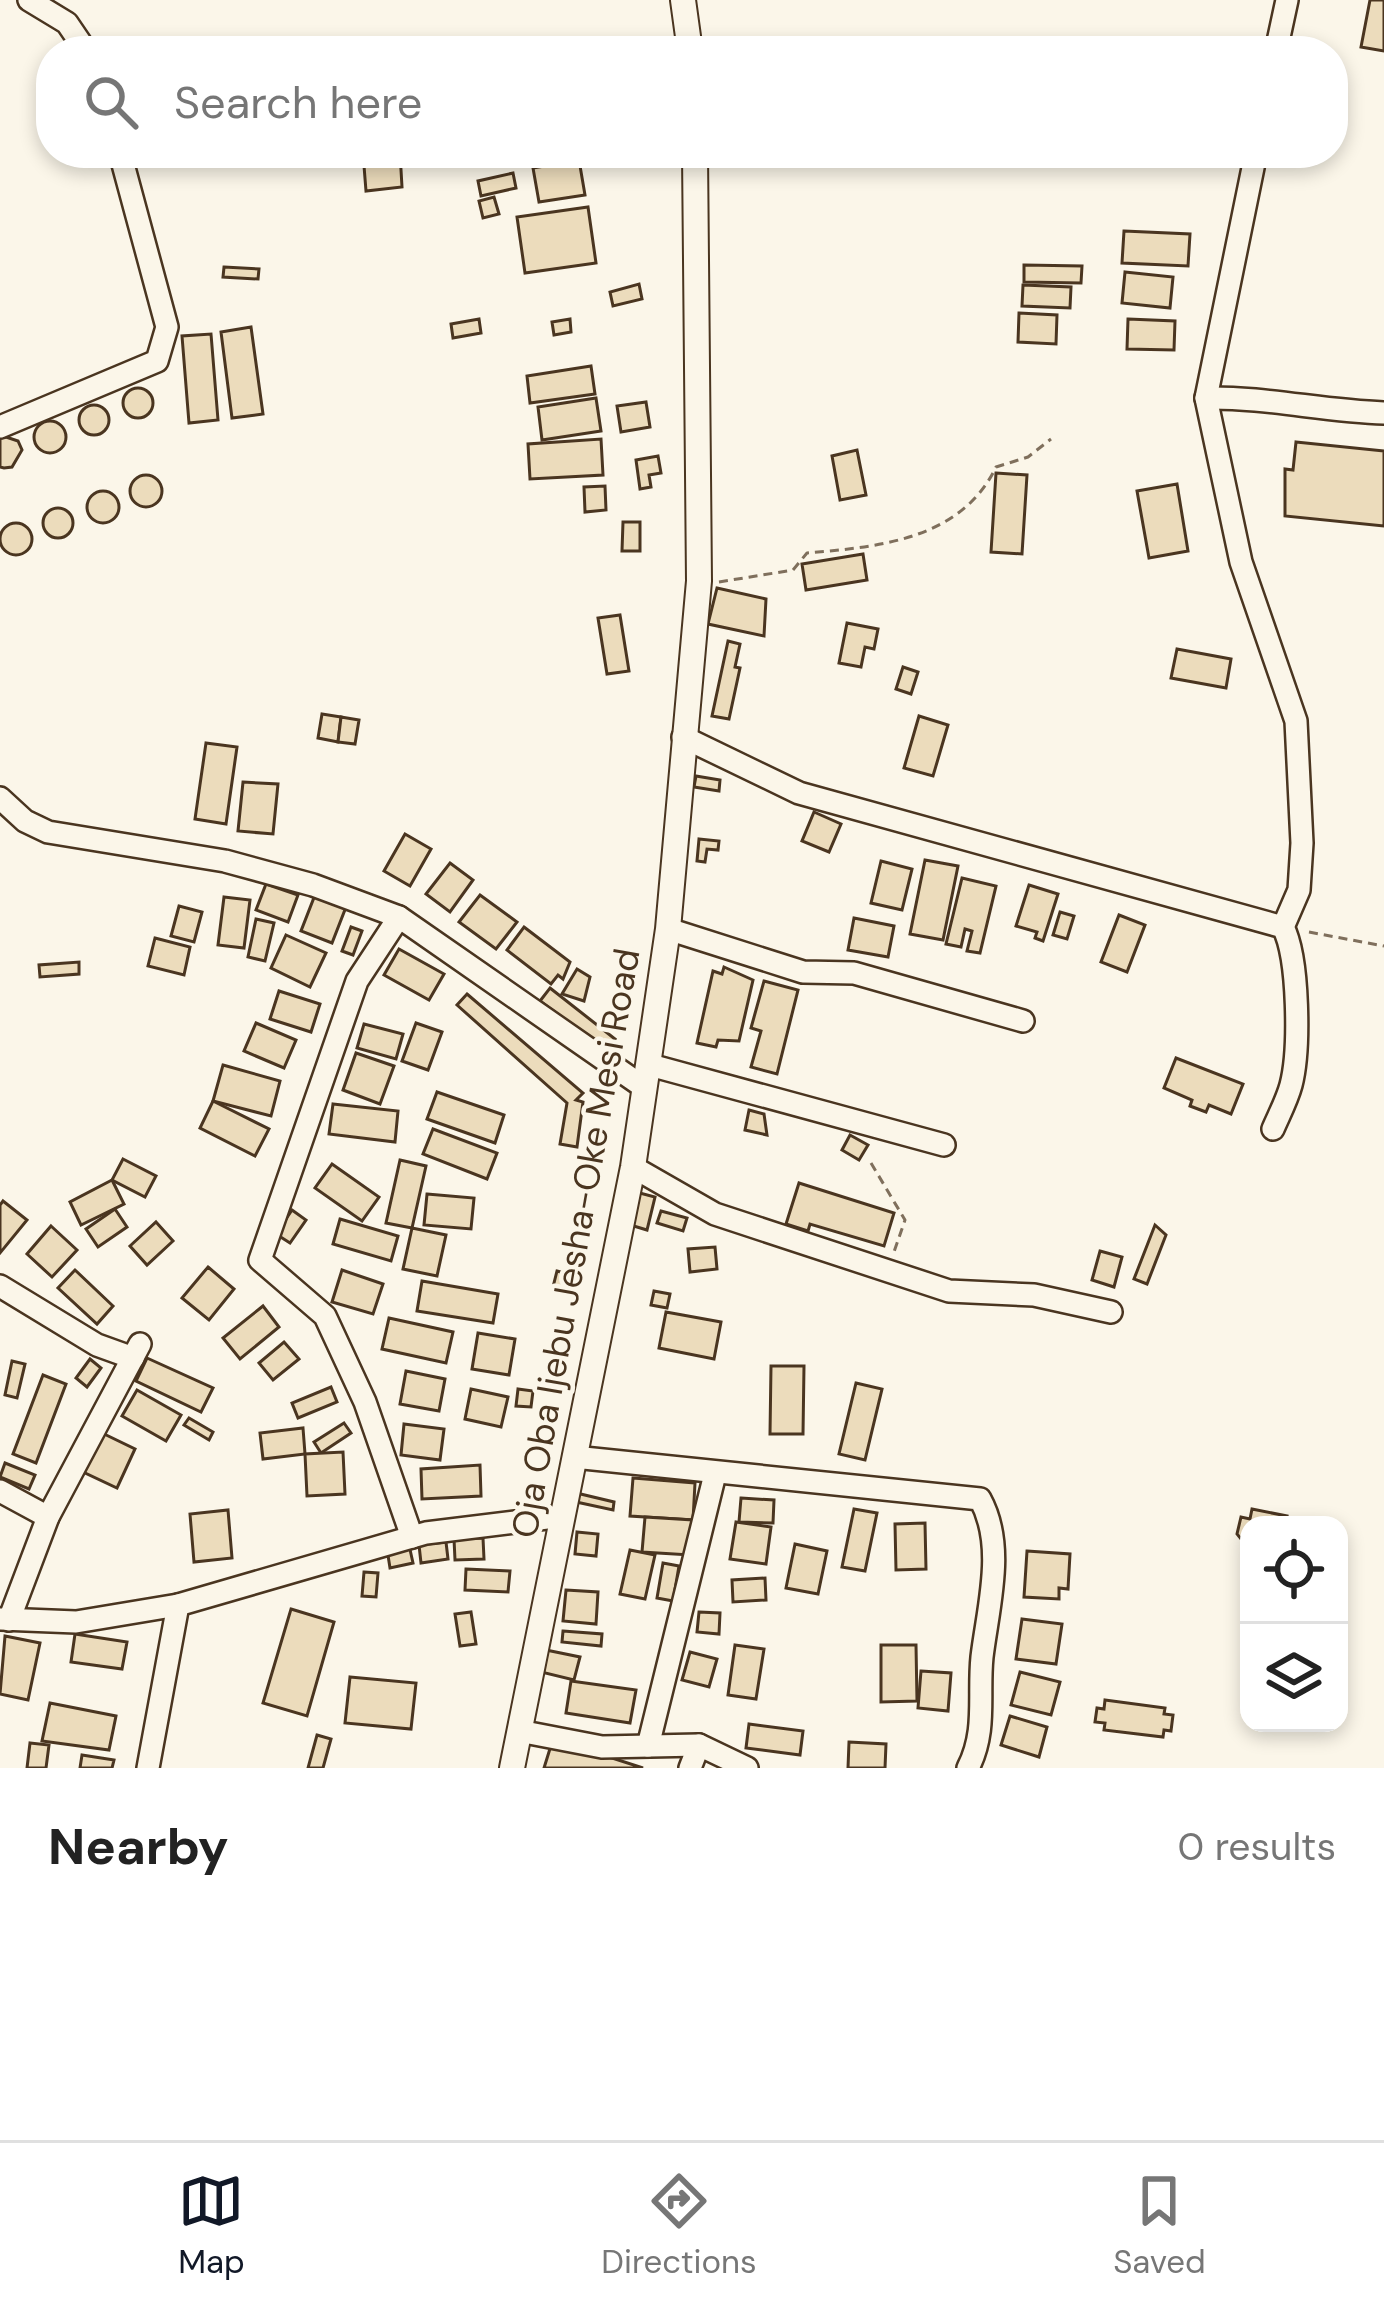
<!DOCTYPE html>
<style>
:root{--surface:#fff;--page:#f2f2f2;--text:#222;--muted:#767676;--line:#e0e0e0;--accent:#111827}
body{margin:0;font-family:"DM Sans",sans-serif;background:var(--page);color:var(--text)}
.controls{position:absolute;right:36px;bottom:36px;display:grid;overflow:hidden;border-radius:24px;box-shadow:0 6px 18px #0003}
.controls button{width:108px;height:108px;display:grid;place-items:center;padding:0;border:0;border-bottom:3px solid var(--line);background:var(--surface);color:var(--text);font:60px sans-serif}
.list{margin:0;padding:0;list-style:none}
h2{display:flex;justify-content:space-between;align-items:center;height:156px;margin:0;padding:0 48px;font-size:51px}
h2 small{font-size:39px;font-weight:400;color:var(--muted)}
.icon{flex:none;width:66px;height:66px;fill:none;stroke:currentColor;stroke-width:2;stroke-linecap:round;stroke-linejoin:round}
.map{position:relative;flex:none;width:1384px;height:1768px;overflow:hidden}
.search{position:absolute;background:var(--surface);box-shadow:0 6px 18px #0003;left:36px;right:36px;top:36px;height:132px;display:flex;align-items:center;gap:30px;box-sizing:border-box;padding:0 42px;border-radius:48px;color:var(--muted);font-size:45px}
.sheet{height:372px;background:var(--surface)}
nav{display:flex;justify-content:space-around;align-items:center;box-sizing:border-box;height:168px;border-top:3px solid var(--line);background:var(--surface);font-size:33px;color:var(--muted)}
nav a{display:grid;justify-items:center;gap:6px}
nav .on{color:var(--accent)}
.map>svg:first-child{display:block}
.building{fill:#ecdcbc;stroke:#4a3520;stroke-width:3}
.lines{fill:none;stroke-linecap:round;stroke-linejoin:round}
.minor-casing{stroke:#4a3520;stroke-width:26}
.major-casing{stroke:#4a3520;stroke-width:28}
.path{stroke:#7f6f5c;stroke-width:3;stroke-dasharray:9 6;stroke-linecap:butt}
.minor{stroke:#fbf6e9;stroke-width:21}
.major{stroke:#fbf6e9;stroke-width:24}
.labels{text-anchor:middle;stroke-width:9;stroke-linejoin:round;paint-order:stroke}
.street-label{font-size:36px;fill:#4a3520;stroke:#fbf6e9}
</style>
<div class="map">
<svg width="1384" height="1768" viewBox="0 0 1384 1768">
<rect width="100%" height="100%" fill="#fbf6e9"/>
<g class="building">
<polygon points="1370,0 1384,0 1384,51 1361,47"/>
<polygon points="363,153 400,153 402,187 366,191"/>
<polygon points="579,160 585,195 539,202 533,168"/>
<polygon points="513,173 516,188 481,196 478,181"/>
<polygon points="494,197 499,214 483,218 479,201"/>
<polygon points="588,207 596,263 525,273 517,217"/>
<polygon points="1124,231 1190,234 1188,266 1122,263"/>
<polygon points="1024,265 1082,266 1081,283 1024,282"/>
<polygon points="224,267 259,269 258,279 223,277"/>
<polygon points="1125,272 1173,277 1170,308 1122,303"/>
<polygon points="639,284 642,299 613,306 610,292"/>
<polygon points="1023,285 1071,287 1070,308 1022,306"/>
<polygon points="1019,313 1057,315 1056,344 1018,342"/>
<polygon points="479,319 481,333 453,338 451,324"/>
<polygon points="570,319 571,332 554,335 552,322"/>
<polygon points="1128,319 1175,321 1174,350 1127,349"/>
<polygon points="251,327 263,414 232,418 221,332"/>
<polygon points="211,334 218,420 189,423 182,336"/>
<polygon points="591,366 595,394 530,403 527,376"/>
<circle cx="138" cy="403" r="15"/>
<polygon points="596,398 601,431 542,440 538,407"/>
<polygon points="646,402 650,427 621,432 617,406"/>
<circle cx="94" cy="420" r="15"/>
<circle cx="50" cy="437" r="16"/>
<polygon points="6,437 18,441 22,450 12,467 4,468 0,467 0,438"/>
<polygon points="601,439 603,475 530,479 528,444"/>
<polygon points="1296,442 1384,451 1384,526 1285,516 1285,469 1293,470"/>
<polygon points="857,450 866,495 840,500 832,456"/>
<polygon points="658,456 661,473 649,475 651,487 640,489 636,460"/>
<polygon points="996,473 1027,475 1022,554 991,552"/>
<circle cx="146" cy="491" r="16"/>
<polygon points="1177,484 1188,551 1149,558 1137,491"/>
<polygon points="605,486 606,510 585,512 584,487"/>
<circle cx="103" cy="507" r="16"/>
<circle cx="58" cy="523" r="15"/>
<polygon points="623,522 640,522 640,551 622,551"/>
<circle cx="16" cy="539" r="16"/>
<polygon points="863,554 867,580 806,590 802,564"/>
<polygon points="717,588 766,599 764,636 708,624"/>
<polygon points="620,615 629,671 607,674 598,618"/>
<polygon points="847,623 878,629 874,649 865,647 861,667 839,663"/>
<polygon points="728,641 740,644 735,667 740,668 729,719 712,716"/>
<polygon points="1177,649 1231,659 1226,688 1171,678"/>
<polygon points="903,667 918,672 911,694 896,689"/>
<polygon points="322,714 341,717 338,742 318,738"/>
<polygon points="919,716 948,725 933,776 904,768"/>
<polygon points="341,717 359,720 355,744 338,742"/>
<polygon points="206,743 237,747 226,824 195,819"/>
<polygon points="696,776 720,780 719,791 694,787"/>
<polygon points="243,782 278,784 273,834 238,831"/>
<polygon points="814,812 841,824 829,852 802,841"/>
<polygon points="405,834 431,849 410,886 384,871"/>
<polygon points="699,839 719,841 718,850 707,849 705,862 697,861"/>
<polygon points="925,860 958,866 943,940 910,934"/>
<polygon points="881,861 912,869 902,910 871,903"/>
<polygon points="450,863 473,880 450,912 426,894"/>
<polygon points="962,878 996,886 980,953 967,951 972,931 965,929 961,947 946,944"/>
<polygon points="266,884 298,895 288,922 256,910"/>
<polygon points="1029,885 1058,894 1043,941 1035,938 1037,932 1016,926"/>
<polygon points="315,895 346,907 332,943 301,931"/>
<polygon points="480,895 517,922 496,949 459,922"/>
<polygon points="224,897 250,900 244,948 218,945"/>
<polygon points="179,906 202,912 194,942 171,936"/>
<polygon points="1060,912 1074,916 1067,939 1053,935"/>
<polygon points="1119,915 1145,925 1127,972 1101,962"/>
<polygon points="854,918 894,926 888,957 848,950"/>
<polygon points="256,919 274,923 265,961 248,957"/>
<polygon points="351,927 362,931 353,955 342,951"/>
<polygon points="524,927 570,962 563,979 558,975 551,984 507,950"/>
<polygon points="286,935 326,953 310,987 271,968"/>
<polygon points="155,938 190,947 184,975 148,966"/>
<polygon points="399,949 444,974 429,1000 384,975"/>
<polygon points="79,962 79,974 40,977 39,965"/>
<polygon points="724,967 753,980 739,1041 718,1040 716,1047 697,1043 713,971 722,974"/>
<polygon points="577,969 590,977 584,1001 562,994"/>
<polygon points="764,981 798,990 777,1074 751,1067 761,1031 751,1028"/>
<polygon points="550,988 615,1039 606,1050 540,1001"/>
<polygon points="279,991 320,1004 311,1032 270,1019"/>
<polygon points="467,994 583,1093 576,1100 583,1102 577,1147 560,1144 567,1103 457,1005"/>
<polygon points="256,1023 296,1040 284,1068 244,1051"/>
<polygon points="416,1023 442,1032 428,1070 402,1061"/>
<polygon points="364,1024 403,1034 396,1059 357,1048"/>
<polygon points="356,1053 394,1066 380,1104 343,1090"/>
<polygon points="1176,1058 1243,1084 1231,1114 1209,1105 1206,1112 1190,1106 1192,1100 1164,1088"/>
<polygon points="223,1065 280,1081 271,1116 213,1101"/>
<polygon points="437,1092 504,1115 495,1143 427,1119"/>
<polygon points="213,1101 269,1129 255,1156 200,1128"/>
<polygon points="333,1104 398,1111 395,1142 329,1134"/>
<polygon points="749,1110 764,1114 767,1135 745,1130"/>
<polygon points="433,1129 497,1153 487,1179 423,1154"/>
<polygon points="850,1135 868,1145 859,1160 842,1150"/>
<polygon points="123,1159 156,1176 145,1197 112,1180"/>
<polygon points="400,1160 426,1166 412,1228 386,1223"/>
<polygon points="332,1164 379,1197 362,1221 315,1188"/>
<polygon points="112,1180 124,1204 81,1225 70,1202"/>
<polygon points="799,1183 894,1213 884,1246 810,1224 808,1231 786,1224"/>
<polygon points="636,1192 655,1197 647,1230 627,1224"/>
<polygon points="427,1194 474,1198 471,1229 424,1225"/>
<polygon points="3,1201 27,1220 0,1253 0,1205"/>
<polygon points="115,1209 127,1227 98,1247 86,1229"/>
<polygon points="292,1210 306,1220 290,1243 276,1234"/>
<polygon points="661,1211 687,1218 683,1231 657,1223"/>
<polygon points="340,1219 398,1236 391,1261 333,1244"/>
<polygon points="156,1222 173,1241 147,1265 130,1246"/>
<polygon points="1155,1225 1166,1235 1147,1284 1134,1279"/>
<polygon points="51,1226 77,1250 52,1277 27,1254"/>
<polygon points="412,1228 446,1235 437,1276 403,1269"/>
<polygon points="715,1247 717,1269 690,1272 688,1249"/>
<polygon points="1100,1251 1122,1257 1114,1287 1092,1280"/>
<polygon points="208,1267 234,1289 209,1320 182,1298"/>
<polygon points="75,1270 113,1306 97,1324 58,1288"/>
<polygon points="342,1270 383,1284 373,1314 332,1302"/>
<polygon points="557,1271 575,1276 570,1295 552,1291"/>
<polygon points="422,1281 498,1294 493,1323 417,1311"/>
<polygon points="654,1291 670,1294 667,1308 651,1305"/>
<polygon points="263,1306 279,1327 240,1359 223,1338"/>
<polygon points="666,1312 721,1322 714,1359 659,1348"/>
<polygon points="389,1318 453,1332 446,1363 382,1349"/>
<polygon points="478,1333 515,1339 509,1375 472,1369"/>
<polygon points="284,1342 299,1359 273,1380 259,1363"/>
<polygon points="147,1358 213,1388 201,1412 136,1381"/>
<polygon points="90,1359 101,1368 87,1387 76,1378"/>
<polygon points="12,1361 25,1364 17,1398 5,1395"/>
<polygon points="771,1366 804,1366 803,1434 770,1434"/>
<polygon points="406,1371 445,1379 439,1411 400,1404"/>
<polygon points="43,1375 66,1384 36,1463 13,1454"/>
<polygon points="856,1383 882,1389 865,1460 839,1454"/>
<polygon points="331,1387 337,1402 298,1418 292,1403"/>
<polygon points="471,1389 508,1397 501,1427 465,1419"/>
<polygon points="518,1389 533,1391 531,1407 516,1406"/>
<polygon points="137,1390 181,1415 166,1441 122,1416"/>
<polygon points="189,1418 213,1432 209,1440 184,1425"/>
<polygon points="344,1423 351,1433 321,1453 314,1442"/>
<polygon points="404,1424 444,1429 440,1460 401,1455"/>
<polygon points="303,1428 305,1454 263,1459 260,1433"/>
<polygon points="100,1432 135,1449 117,1488 81,1471"/>
<polygon points="343,1452 345,1494 307,1496 305,1454"/>
<polygon points="5,1463 35,1475 29,1489 0,1477"/>
<polygon points="480,1465 481,1496 422,1499 421,1469"/>
<polygon points="633,1478 695,1483 693,1520 630,1516"/>
<polygon points="568,1491 614,1502 613,1510 567,1500"/>
<polygon points="741,1498 774,1500 773,1523 739,1522"/>
<polygon points="854,1509 877,1513 865,1571 842,1567"/>
<polygon points="1252,1509 1287,1516 1285,1525 1249,1525 1249,1549 1237,1534 1241,1517 1250,1519"/>
<polygon points="228,1510 232,1558 194,1562 190,1514"/>
<polygon points="645,1517 693,1520 690,1555 642,1552"/>
<polygon points="736,1522 771,1527 766,1564 730,1559"/>
<polygon points="925,1523 926,1569 896,1570 895,1524"/>
<polygon points="577,1532 598,1534 596,1556 575,1554"/>
<polygon points="483,1538 484,1559 455,1560 454,1539"/>
<polygon points="446,1542 448,1559 421,1563 419,1545"/>
<polygon points="795,1544 827,1551 818,1594 786,1588"/>
<polygon points="409,1545 413,1563 390,1568 387,1549"/>
<polygon points="630,1550 655,1555 645,1599 620,1594"/>
<polygon points="1027,1551 1070,1554 1068,1589 1059,1588 1059,1599 1024,1597"/>
<polygon points="663,1563 679,1566 673,1601 657,1598"/>
<polygon points="466,1569 510,1571 508,1592 465,1590"/>
<polygon points="364,1572 378,1573 376,1597 362,1596"/>
<polygon points="765,1578 766,1600 733,1602 732,1580"/>
<polygon points="566,1590 598,1592 596,1624 563,1621"/>
<polygon points="291,1609 334,1622 307,1716 263,1703"/>
<polygon points="471,1612 476,1644 460,1646 455,1614"/>
<polygon points="699,1612 720,1613 719,1634 697,1632"/>
<polygon points="1022,1619 1062,1624 1056,1664 1016,1659"/>
<polygon points="563,1631 602,1634 601,1646 562,1642"/>
<polygon points="75,1634 127,1642 122,1669 71,1662"/>
<polygon points="5,1636 40,1643 28,1700 0,1694"/>
<polygon points="735,1645 764,1649 756,1699 728,1695"/>
<polygon points="881,1645 916,1645 917,1701 881,1702"/>
<polygon points="546,1650 580,1657 574,1680 541,1672"/>
<polygon points="690,1652 717,1659 709,1687 682,1680"/>
<polygon points="921,1671 951,1673 948,1711 918,1708"/>
<polygon points="1020,1672 1060,1682 1051,1715 1011,1705"/>
<polygon points="350,1677 416,1683 411,1729 345,1723"/>
<polygon points="571,1681 636,1690 630,1723 566,1713"/>
<polygon points="1105,1700 1165,1708 1164,1714 1173,1715 1171,1731 1164,1730 1163,1737 1104,1730 1105,1723 1095,1722 1097,1708 1104,1709"/>
<polygon points="50,1703 116,1716 109,1750 42,1741"/>
<polygon points="1010,1716 1047,1727 1039,1757 1001,1745"/>
<polygon points="749,1724 803,1731 800,1755 746,1748"/>
<polygon points="317,1735 331,1739 323,1768 308,1768"/>
<polygon points="553,1739 643,1768 544,1768"/>
<polygon points="849,1742 886,1744 885,1768 848,1768"/>
<polygon points="30,1743 49,1745 46,1768 27,1768"/>
<polygon points="82,1755 114,1760 112,1768 80,1768"/>
</g>
<g class="lines">
<defs>
<g id="minor">
<polyline points="29,0 67,23 86,51"/>
<polyline points="1276,51 1287,0"/>
<polyline points="1256,153 1206,398 1241,562 1296,721 1302,843 1299,890 1283,927"/>
<path d="M1206,398C1266,397 1323,411 1384,413"/>
<polyline points="0,427 157,361 167,327 120,153"/>
<path d="M683,737L799,793L1283,927C1299,958 1300,1050 1291,1085C1287,1100 1279,1115 1273,1129"/>
<polyline points="0,798 25,821 48,832 225,861 313,885 399,917 645,1088"/>
<polyline points="399,917 357,981 260,1260 325,1316 365,1402 412,1537"/>
<polyline points="668,929 803,972 854,973 1023,1021"/>
<polyline points="650,1065 944,1145"/>
<polyline points="633,1167 715,1214 949,1291 1034,1295 1111,1312"/>
<polyline points="0,1286 97,1345 133,1358"/>
<path d="M574,1457L980,1499C1006,1546 988,1607 982,1657C978,1696 987,1731 968,1768"/>
<polyline points="0,1491 48,1517"/>
<polyline points="1,1619 76,1622 178,1605"/>
<polyline points="9,1620 48,1517 140,1344"/>
<polyline points="519,1731 602,1747 699,1745 747,1768"/>
<polyline points="648,1746 715,1474"/>
<polyline points="148,1768 178,1605 426,1533 563,1516"/>
<polyline points="690,1768 699,1745"/>
</g>
<g id="major">
<polyline points="683,0 690,51"/>
<polyline points="512,1768 633,1167 668,929 699,581 695,153"/>
</g>
</defs>
<use href="#minor" class="minor-casing"/>
<use href="#major" class="major-casing"/>
<g class="path">
<path d="M719,582L793,570L807,553C878,547 961,540 996,467L1028,457L1051,439"/>
<polyline points="1309,932 1384,946"/>
<polyline points="871,1163 905,1220 894,1252"/>
</g>
<use href="#minor" class="minor"/>
<use href="#major" class="major"/>
</g>
<g class="labels">
<g class="street-label">
<text transform="translate(575 1243) rotate(-80)" y="13">Oja Oba Ijebu Jesha-Oke Mesi Road</text>
</g>
</g>
</svg>
<div class="controls">
<button><svg class="icon" aria-label="locate" viewBox="0 0 24 24"><circle cx="12" cy="12" r="6"/><path d="M12 2v4M12 18v4M2 12h4M18 12h4"/></svg></button>
<button><svg class="icon" aria-label="layers" viewBox="0 0 24 24"><path d="M12 4l9 5-9 5-9-5zM3 14l9 5 9-5"/></svg></button>
</div>
<div class="search"><svg class="icon" aria-label="search" viewBox="0 0 24 24"><circle cx="10" cy="10" r="6"/><path d="M15 15l6 6"/></svg>Search here</div>
</div>
<section class="sheet">
<h2>Nearby<small>0 results</small></h2>
<ul class="list">
</ul>
</section>
<nav>
<a class="on"><svg class="icon" aria-label="map" viewBox="0 0 24 24"><path d="M3 6l6-2 6 2 6-2v14l-6 2-6-2-6 2zM9 4v14M15 6v14"/></svg>Map</a>
<a><svg class="icon" aria-label="directions" viewBox="0 0 24 24"><path d="M12 3l9 9-9 9-9-9zM9 14v-3h6M13 9l2 2-2 2"/></svg>Directions</a>
<a><svg class="icon" aria-label="saved" viewBox="0 0 24 24"><path d="M7 4h10v16l-5-4-5 4z"/></svg>Saved</a>
</nav>
